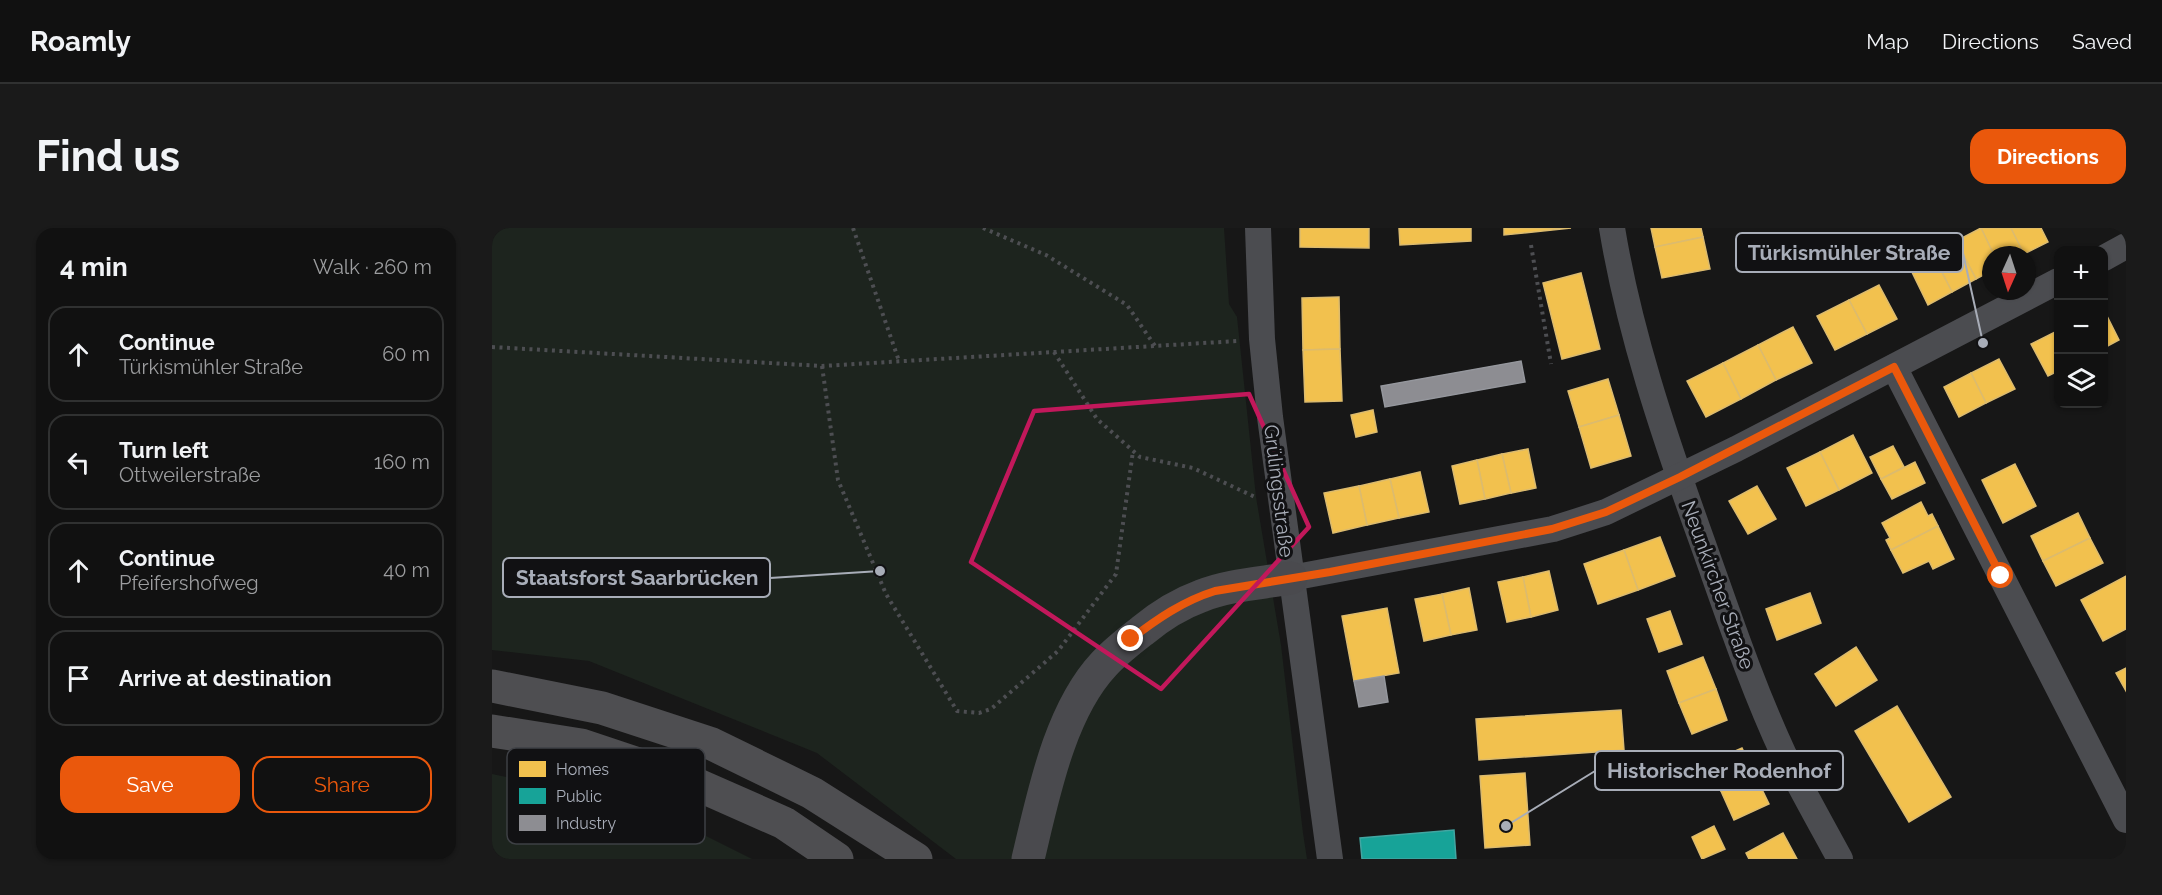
<!DOCTYPE html>
<meta charset="utf-8">
<style>
:root{--surface:#111;--page:#1a1a1a;--text:#f1f3f6;--muted:#9c9d9f;--line:#303131;--accent:#ea580c}
body{margin:0;font-family:Raleway,sans-serif;background:var(--page);color:var(--text)}
.controls{position:absolute;right:18px;top:18px;display:grid;overflow:hidden;border-radius:12px;box-shadow:0 2px 4px #0004}
.controls button{width:54px;height:54px;display:grid;place-items:center;padding:0;border:0;border-bottom:2px solid var(--line);background:var(--surface);color:var(--text);font:30px sans-serif}
.compass{position:absolute;left:1490px;top:18px;width:54px;height:54px;border-radius:50%;background:var(--surface);box-shadow:0 2px 4px #0004;rotate:183deg}
.stop{position:absolute;width:18px;height:18px;margin:-14px;border:4px solid #ea580c;border-radius:50%;background:#fff}
.stop.end{background:#ea580c;border-color:#fff;box-shadow:0 2px 6px #0008}
.list{margin:0;padding:0;list-style:none}
h2{display:flex;justify-content:space-between;align-items:center;height:78px;margin:0;padding:0 24px;font-size:26px}
h2 small{font-size:20px;font-weight:400;color:var(--muted)}
.list li{display:grid;grid-template-columns:39px 1fr auto;gap:18px;align-items:center;box-sizing:border-box;height:96px;margin:0 12px 12px;padding:0 12px;border:2px solid var(--line);border-radius:18px}
.list b{display:block;font-size:22px;white-space:nowrap}
.list p{margin:0;font-size:20px;white-space:nowrap;color:var(--muted)}
.list em{font-size:20px;font-style:normal;color:var(--muted)}
.actions{display:flex;gap:12px;padding:18px 24px}
.actions a{flex:1;padding:14px 0;border:2px solid var(--accent);border-radius:18px;text-align:center;font-size:21px;color:var(--accent)}
.actions .main{background:var(--accent);color:#fff}
.icon{flex:none;width:33px;height:33px;fill:none;stroke:currentColor;stroke-width:2;stroke-linecap:round;stroke-linejoin:round}
.map{position:relative;flex:none;width:1634px;height:631px;overflow:hidden;border-radius:18px}
header{display:flex;align-items:center;gap:36px;box-sizing:border-box;height:84px;padding:0 30px;background:var(--surface);border-bottom:2px solid var(--line)}
header strong{font-size:28px}
nav{display:flex;gap:33px;margin-inline-start:auto;font-size:21px}
.intro{display:flex;align-items:center;justify-content:space-between;box-sizing:border-box;height:144px;padding:0 36px}
h1{margin:0;font-size:42px}
.button{padding:15px 27px;border-radius:18px;background:var(--accent);color:#fff;font-size:21px;font-weight:700}
main{display:flex;gap:36px;padding:0 36px}
aside{flex:1;background:var(--surface);border-radius:18px;box-shadow:0 2px 4px #0004}
.map>svg:first-child{display:block}
.green{fill:#1d241e}
.homes{fill:#f2c14e;stroke:#dcbb6e;stroke-width:1.5}
.public{fill:#17a398;stroke:#42a6a2;stroke-width:1.5}
.industry{fill:#8d8d92;stroke:#95979d;stroke-width:1.5}
.lines{fill:none;stroke-linecap:round;stroke-linejoin:round}
.path{stroke:#4d4e52;stroke-width:4;stroke-dasharray:3 4.5;stroke-linecap:butt}
.street{stroke:#4b4c50;stroke-width:26}
.secondary{stroke:#4a4a4e;stroke-width:33}
.highway{stroke:#4e4e51;stroke-width:33}
.route{stroke:#ea580c;stroke-width:8}
.marked{fill:none;stroke:#c2185b;stroke-width:4.5;stroke-linejoin:round}
.labels{text-anchor:middle;stroke-width:6;stroke-linejoin:round;paint-order:stroke}
.street-label{font-size:20px;fill:#a8adb8;stroke:#111113}
.key{fill:#111113;stroke:#3e4045;stroke-width:1.5}
.key-label{font-size:16px;fill:#a8adb8}
.leader{fill:none;stroke:#a8adb8;stroke-width:2}
.callout-dot{fill:#a8adb8;stroke:#111113;stroke-width:2}
.callout{fill:#111113;stroke:#a8adb8;stroke-width:2}
.callout-label{font-size:21px;text-anchor:middle;font-weight:bold;fill:#a8adb8}
</style>
<header>
<strong>Roamly</strong>
<nav><a>Map</a><a>Directions</a><a>Saved</a></nav>
</header>
<div class="intro"><h1>Find us</h1><a class="button">Directions</a></div>
<main>
<aside>
<h2>4 min<small>Walk · 260 m</small></h2>
<ul class="list">
<li><svg class="icon" aria-label="ahead" viewBox="0 0 24 24"><path d="M12 20V5M6 11l6-6 6 6"/></svg><div><b>Continue</b><p>Türkismühler Straße</p></div><em>60 m</em></li>
<li><svg class="icon" aria-label="left" viewBox="0 0 24 24"><path d="M17 20v-9H6M10 6l-5 5 5 5"/></svg><div><b>Turn left</b><p>Ottweilerstraße</p></div><em>160 m</em></li>
<li><svg class="icon" aria-label="ahead" viewBox="0 0 24 24"><path d="M12 20V5M6 11l6-6 6 6"/></svg><div><b>Continue</b><p>Pfeifershofweg</p></div><em>40 m</em></li>
<li><svg class="icon" aria-label="arrive" viewBox="0 0 24 24"><path d="M6 21V4h12l-3 4 3 4H6"/></svg><div><b>Arrive at destination</b></div></li>
</ul>
<div class="actions"><a class="main">Save</a><a>Share</a></div>
</aside>
<div class="map">
<svg width="1634" height="631" viewBox="0 0 1634 631">
<rect width="100%" height="100%" fill="#171717"/>
<g class="green">
<polygon points="0,0 732,0 737,76 745,89 764,269 789,417 811,605 815,631 464,631 325,525 97,433 0,422"/>
<polygon points="0,546 152,577 260,631 0,631"/>
</g>
<g class="homes">
<polygon points="808,0 877,0 877,20 808,19"/>
<polygon points="907,0 979,0 979,13 908,17"/>
<polygon points="1012,0 1079,0 1012,7"/>
<polygon points="1159,0 1209,0 1211,9 1163,19"/>
<polygon points="1489,0 1519,0 1532,26 1502,27"/>
<polygon points="1489,0 1502,27 1499,27 1499,43 1484,51 1464,13"/>
<polygon points="1519,0 1549,0 1556,14 1532,26"/>
<polygon points="1211,9 1218,41 1170,50 1163,19"/>
<polygon points="1464,13 1484,51 1460,64 1440,25"/>
<polygon points="1440,25 1460,64 1436,77 1417,38"/>
<polygon points="1089,45 1108,121 1070,131 1051,55"/>
<polygon points="1387,57 1405,91 1375,106 1357,72"/>
<polygon points="847,69 848,121 811,122 810,70"/>
<polygon points="1357,72 1375,106 1343,122 1325,88"/>
<polygon points="1612,82 1627,112 1612,120"/>
<polygon points="1301,99 1320,135 1284,152 1266,117"/>
<polygon points="1563,104 1566,111 1566,143 1556,148 1539,116"/>
<polygon points="1266,117 1284,152 1249,171 1231,135"/>
<polygon points="848,121 850,173 813,174 811,122"/>
<polygon points="1507,131 1523,161 1494,175 1479,145"/>
<polygon points="1231,135 1249,171 1214,189 1195,153"/>
<polygon points="1479,145 1494,175 1467,189 1452,159"/>
<polygon points="1116,151 1127,187 1087,199 1076,163"/>
<polygon points="881,182 885,204 864,209 859,187"/>
<polygon points="1127,187 1139,228 1099,240 1087,199"/>
<polygon points="1361,207 1380,245 1347,262 1328,224"/>
<polygon points="1401,218 1412,239 1389,251 1378,229"/>
<polygon points="1036,221 1044,260 1019,265 1010,226"/>
<polygon points="1328,224 1347,262 1314,278 1295,240"/>
<polygon points="1010,226 1019,265 993,271 985,232"/>
<polygon points="985,232 993,271 968,276 960,238"/>
<polygon points="1423,234 1433,255 1400,271 1389,251"/>
<polygon points="1523,236 1544,278 1511,295 1490,252"/>
<polygon points="928,244 937,284 907,290 898,251"/>
<polygon points="898,251 907,290 875,297 867,258"/>
<polygon points="867,258 875,297 841,305 832,265"/>
<polygon points="1265,258 1284,291 1256,306 1237,273"/>
<polygon points="1429,274 1436,288 1440,286 1446,298 1399,322 1394,312 1398,310 1390,295"/>
<polygon points="1586,285 1598,310 1551,333 1539,308"/>
<polygon points="1446,298 1462,331 1441,341 1437,333 1411,345 1399,322"/>
<polygon points="1168,309 1183,348 1146,362 1132,322"/>
<polygon points="1598,310 1611,335 1564,358 1551,333"/>
<polygon points="1132,322 1146,362 1106,376 1092,336"/>
<polygon points="1057,343 1066,382 1039,389 1031,349"/>
<polygon points="1634,348 1634,401 1611,413 1589,372"/>
<polygon points="1031,349 1039,389 1015,394 1006,354"/>
<polygon points="977,360 985,402 959,407 950,366"/>
<polygon points="1318,365 1329,395 1285,412 1274,381"/>
<polygon points="950,366 959,407 932,413 923,371"/>
<polygon points="895,380 907,445 862,453 850,388"/>
<polygon points="1178,383 1190,416 1167,424 1155,391"/>
<polygon points="1364,419 1385,452 1344,478 1323,446"/>
<polygon points="1211,429 1224,461 1187,475 1175,443"/>
<polygon points="1634,440 1634,463 1624,445"/>
<polygon points="1224,461 1235,492 1200,506 1187,475"/>
<polygon points="1405,478 1459,569 1417,594 1363,503"/>
<polygon points="1129,482 1132,522 987,532 984,491"/>
<polygon points="1250,520 1263,547 1229,563 1216,535"/>
<polygon points="1033,545 1038,617 993,620 988,548"/>
<polygon points="1263,547 1277,576 1242,592 1229,563"/>
<polygon points="1222,598 1233,621 1210,631 1200,609"/>
<polygon points="1291,605 1305,631 1257,631 1254,625"/>
</g>
<polygon class="public" points="962,602 964,631 870,631 868,610"/>
<g class="industry">
<polygon points="1029,133 1033,154 893,179 889,158"/>
<polygon points="892,448 896,474 867,479 862,453"/>
</g>
<g class="lines">
<g class="path">
<polyline points="361,0 407,133"/>
<polyline points="491,0 554,27 635,77 663,118"/>
<polyline points="1039,17 1059,136"/>
<polyline points="0,119 330,138 745,113"/>
<polyline points="562,124 605,191 648,229 701,240 763,269"/>
<polyline points="330,138 346,252 394,366 465,483 487,485 499,481 566,423 624,346 641,223"/>
</g>
<g class="street">
<polyline points="766,0 770,111 778,189 838,631"/>
<path d="M1120,0C1137,103 1171,204 1206,302C1233,377 1258,454 1292,527C1310,562 1329,596 1348,631"/>
<polyline points="1612,30 1634,18"/>
<polyline points="1402,139 1634,592"/>
<polyline points="799,350 1061,301 1114,284 1244,221 1566,53"/>
</g>
<path class="secondary" d="M536,631C551,569 567,484 612,436C623,424 637,413 650,403C668,388 687,376 709,368C735,357 771,355 799,350"/>
<g class="highway">
<polyline points="0,458 110,480 220,516 320,565 424,631"/>
<polyline points="0,503 89,517 197,553 292,595 345,631"/>
</g>
</g>
<g class="lines">
<path class="route" d="M639,411C665,391 691,373 723,363L838,344L1060,301L1114,284L1188,249L1402,139L1509,348"/>
</g>
<path class="marked" d="M757,166L817,299L669,461L479,334L542,183Z"/>
<g class="labels">
<g class="street-label">
<text transform="translate(787 263) rotate(83)" y="7">Grülingsstraße</text>
<text transform="translate(1226 357) rotate(70)" y="7">Neunkircher Straße</text>
</g>
</g>
<rect x="15" y="520" width="198" height="96" rx="9" class="key"/>
<rect x="27" y="533" width="27" height="16" fill="#f2c14e"/>
<rect x="27" y="560" width="27" height="16" fill="#17a398"/>
<rect x="27" y="587" width="27" height="16" fill="#8d8d92"/>
<g class="key-label">
<text x="64" y="547">Homes</text>
<text x="64" y="574">Public</text>
<text x="64" y="601">Industry</text>
</g>
<path class="leader" d="M1491 115L1471 25M388 343L278 350M1014 598L1103 543"/>
<g class="callout-dot">
<circle cx="1491" cy="115" r="6"/>
<circle cx="388" cy="343" r="6"/>
<circle cx="1014" cy="598" r="6"/>
</g>
<g class="callout">
<rect x="1244" y="5" width="227" height="39" rx="6"/>
<rect x="11" y="330" width="267" height="39" rx="6"/>
<rect x="1103" y="523" width="248" height="39" rx="6"/>
</g>
<g class="callout-label">
<text x="1357" y="32">Türkismühler Straße</text>
<text x="145" y="357">Staatsforst Saarbrücken</text>
<text x="1227" y="550">Historischer Rodenhof</text>
</g>
</svg>
<div class="controls">
<button>+</button>
<button>−</button>
<button><svg class="icon" aria-label="layers" viewBox="0 0 24 24"><path d="M12 4l9 5-9 5-9-5zM3 14l9 5 9-5"/></svg></button>
</div>
<svg class="compass" viewBox="-18 -18 36 36"><path d="M0-13l5 13h-10z" fill="#e53935"/><path d="M0 13l5-13h-10z" fill="#9c9d9f"/></svg>
<div class="stop" style="left:1509px;top:348px"></div>
<div class="stop end" style="left:639px;top:411px"></div>
</div>
</main>
